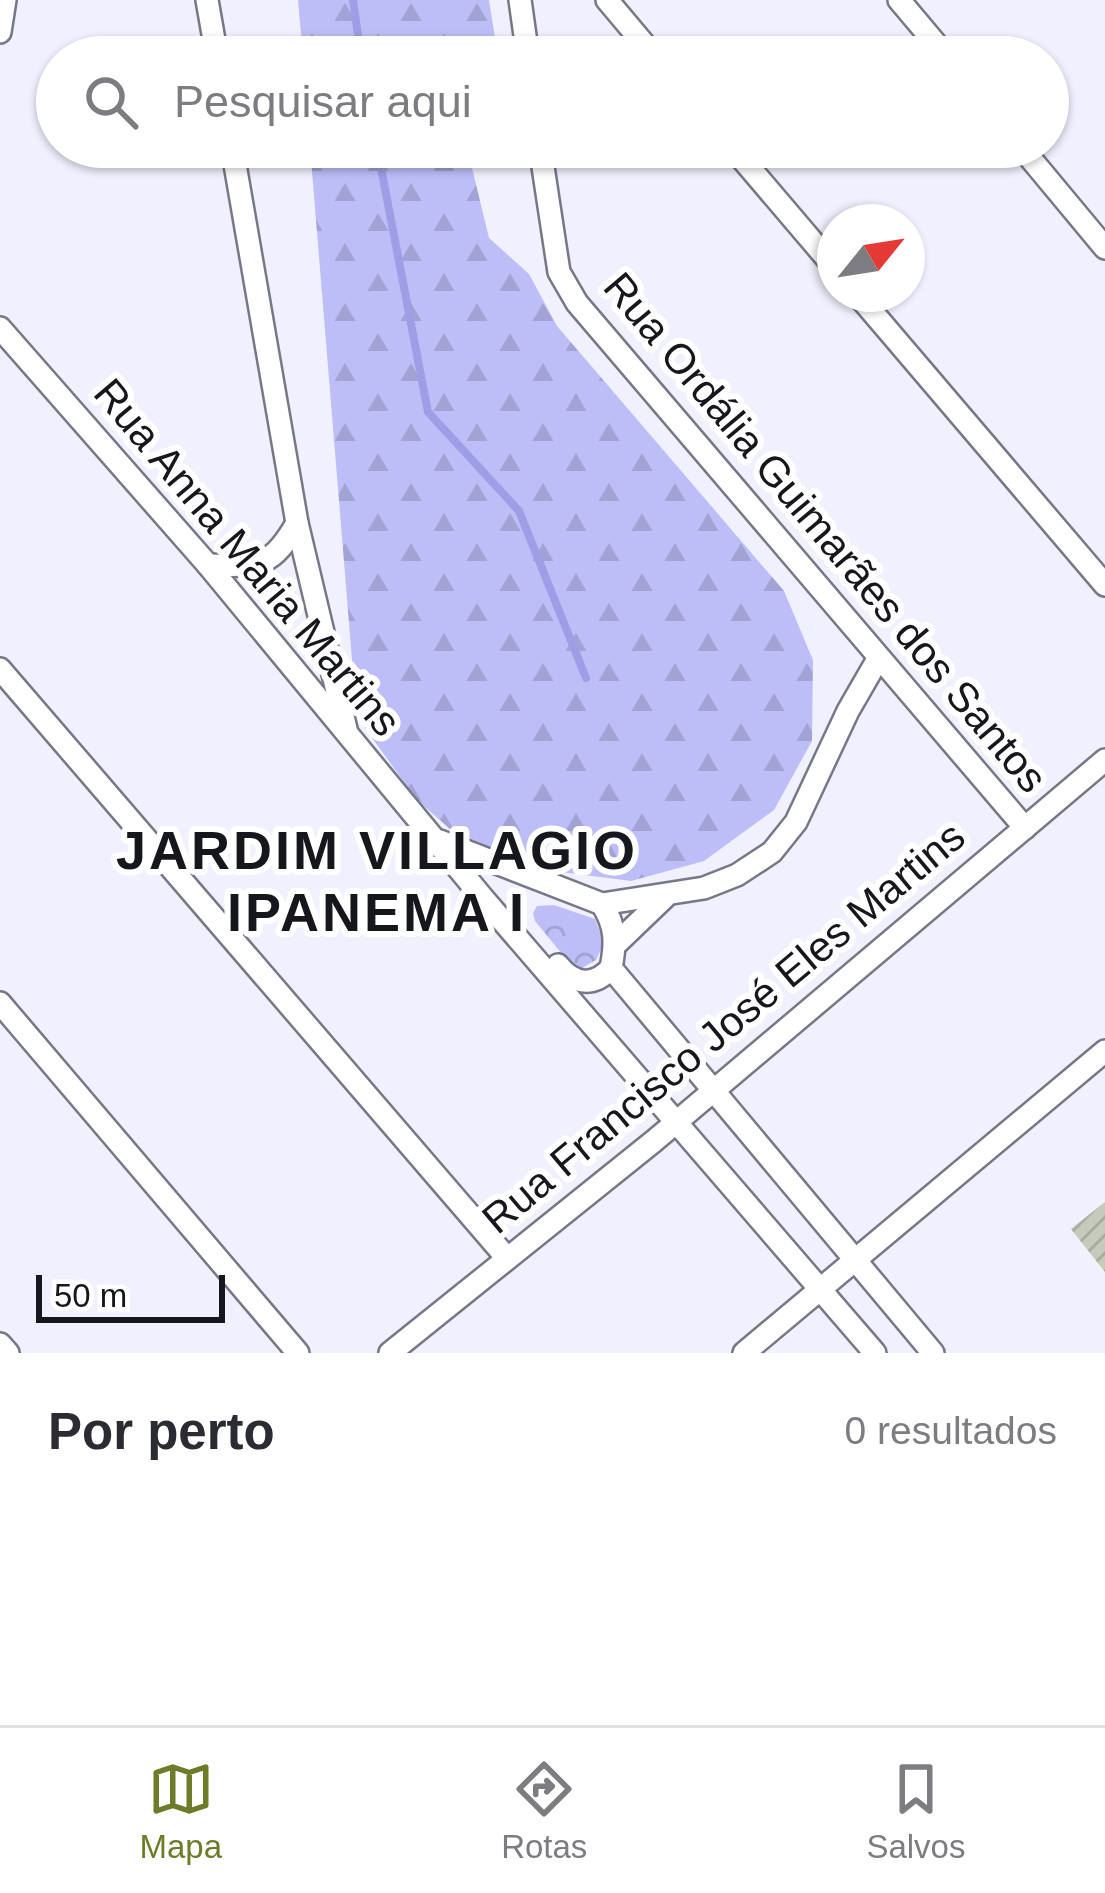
<!DOCTYPE html>
<html lang="pt">
<meta charset="utf-8">
<style>
:root{--surface:#fff;--page:#f7f7f7;--text:#2b2b33;--muted:#7c7c81;--line:#e1e1e2;--accent:#6e7c29}
body{margin:0;font-family:Helvetica,sans-serif;background:var(--page);color:var(--text)}
.compass{position:absolute;left:817px;top:204px;width:108px;height:108px;border-radius:50%;background:var(--surface);box-shadow:0 3px 9px #0004;rotate:60deg}
.scale{position:absolute;left:36px;bottom:30px;width:189px;box-sizing:border-box;padding-left:12px;border:6px solid #16171c;border-top:0;font-size:33px;line-height:42px;white-space:nowrap;color:#16171c;-webkit-text-stroke:9px #fff;paint-order:stroke}
.list{margin:0;padding:0;list-style:none}
h2{display:flex;justify-content:space-between;align-items:center;height:156px;margin:0;padding:0 48px;font-size:51px}
h2 small{font-size:39px;font-weight:400;color:var(--muted)}
.icon{flex:none;width:66px;height:66px;fill:none;stroke:currentColor;stroke-width:2;stroke-linecap:round;stroke-linejoin:round}
.map{position:relative;flex:none;width:1105px;height:1353px;overflow:hidden}
.search{position:absolute;background:var(--surface);box-shadow:0 3px 9px #0004;left:36px;right:36px;top:36px;height:132px;display:flex;align-items:center;gap:30px;box-sizing:border-box;padding:0 42px;border-radius:66px;color:var(--muted);font-size:45px}
.sheet{height:372px;background:var(--surface)}
nav{display:flex;justify-content:space-around;align-items:center;box-sizing:border-box;height:168px;border-top:3px solid var(--line);background:var(--surface);font-size:33px;color:var(--muted)}
nav a{display:grid;justify-items:center;gap:6px}
nav .on{color:var(--accent)}
.map>svg:first-child{display:block}
.forest{fill:url(#forest-firs)}
.park{fill:url(#park-crowns)}
.lines{fill:none;stroke-linecap:round;stroke-linejoin:round}
.stream{stroke:#9e9ee7;stroke-width:8}
.building{fill:url(#building-hatch)}
.street-casing{stroke:#777887;stroke-width:26}
.street{stroke:#fff;stroke-width:21}
.labels{text-anchor:middle;stroke-width:12;stroke-linejoin:round;paint-order:stroke}
.street-label{font-size:42px;fill:#16171c;stroke:#fff}
.district-label{font-size:54px;font-weight:bold;letter-spacing:3px;fill:#16171c;stroke:#fff}
</style>
<div class="map">
<svg width="1105" height="1353" viewBox="0 0 1105 1353">
<defs>
<pattern id="forest-firs" width="22" height="20" patternUnits="userSpaceOnUse" patternTransform="scale(3)"><rect width="22" height="20" fill="#bdbef8"/><path d="M5 1l3.5 6h-7zM16 11l3.5 6h-7z" fill="#a2a3d4"/></pattern>
<pattern id="park-crowns" width="20" height="18" patternUnits="userSpaceOnUse" patternTransform="scale(3)"><rect width="20" height="18" fill="#bdbef8"/><path d="M2 6a3 3 0 1 1 6 0M12 15a3 3 0 1 1 6 0" fill="none" stroke="#a2a3d4"/></pattern>
<pattern id="building-hatch" width="6" height="6" patternUnits="userSpaceOnUse" patternTransform="scale(3)"><rect width="6" height="6" fill="#c6caba"/><path d="M-1 1l2-2M0 6l6-6M5 7l2-2" fill="none" stroke="#a9ad9f"/></pattern>
</defs>
<rect width="100%" height="100%" fill="#f0f0fe"/>
<g class="forest">
<polygon points="298,0 489,0 498,57 303,57"/>
<polygon points="310,147 467,147 489,238 529,274 557,326 784,591 813,660 812,741 774,810 704,861 631,881 553,871 459,837 416,799 365,728 355,696"/>
</g>
<polygon class="park" points="554,905 595,919 604,943 596,960 582,968 571,965 535,921 533,913 537,906"/>
<g class="lines">
<g class="stream">
<polyline points="353,0 361,57"/>
<polyline points="377,147 428,412 519,511 586,678"/>
</g>
</g>
<polygon class="building" points="1105,1202 1105,1272 1071,1229"/>
<g class="lines">
<defs>
<g id="street">
<polyline points="207,0 217,57"/>
<polyline points="520,0 528,57"/>
<polyline points="607,0 655,57"/>
<polyline points="899,0 947,57"/>
<polyline points="0,32 5,0"/>
<polyline points="232,147 297,523 346,729"/>
<polyline points="540,147 559,272 577,303 1025,828"/>
<polyline points="732,147 835,268"/>
<polyline points="1021,147 1105,248"/>
<polyline points="857,294 1105,585"/>
<polyline points="0,328 208,565 482,897 875,1353"/>
<path d="M208,565C258,566 271,569 297,523"/>
<polyline points="0,669 506,1257"/>
<polyline points="440,841 602,904 704,888 737,875 772,852 796,822 848,711 878,659"/>
<path d="M602,904C616,926 616,943 611,968L933,1353"/>
<polyline points="616,944 665,897"/>
<path d="M558,965C574,985 594,987 611,968"/>
<polyline points="0,1003 298,1353"/>
<polyline points="0,1344 8,1353"/>
<polyline points="390,1353 654,1141 1105,760"/>
<polyline points="744,1353 1105,1051"/>
</g>
</defs>
<use href="#street" class="street-casing"/>
<use href="#street" class="street"/>
</g>
<g class="labels">
<g class="street-label">
<text transform="translate(826 532) rotate(50)" y="15">Rua Ordália Guimarães dos Santos</text>
<text transform="translate(248 557) rotate(50)" y="15">Rua Anna Maria Martins</text>
<text transform="translate(723 1027) rotate(-40)" y="15">Rua Francisco José Eles Martins</text>
</g>
<g class="district-label">
<text x="377" y="869">JARDIM VILLAGIO<tspan x="377" dy="62">IPANEMA I</tspan></text>
</g>
</g>
</svg>
<svg class="compass" viewBox="-18 -18 36 36"><path d="M0-13l5 13h-10z" fill="#e53935"/><path d="M0 13l5-13h-10z" fill="#7c7c81"/></svg>
<div class="scale">50 m</div>
<div class="search"><svg class="icon" aria-label="search" viewBox="0 0 24 24"><circle cx="10" cy="10" r="6"/><path d="M15 15l6 6"/></svg>Pesquisar aqui</div>
</div>
<section class="sheet">
<h2>Por perto<small>0 resultados</small></h2>
<ul class="list">
</ul>
</section>
<nav>
<a class="on"><svg class="icon" aria-label="map" viewBox="0 0 24 24"><path d="M3 6l6-2 6 2 6-2v14l-6 2-6-2-6 2zM9 4v14M15 6v14"/></svg>Mapa</a>
<a><svg class="icon" aria-label="directions" viewBox="0 0 24 24"><path d="M12 3l9 9-9 9-9-9zM9 14v-3h6M13 9l2 2-2 2"/></svg>Rotas</a>
<a><svg class="icon" aria-label="saved" viewBox="0 0 24 24"><path d="M7 4h10v16l-5-4-5 4z"/></svg>Salvos</a>
</nav>
